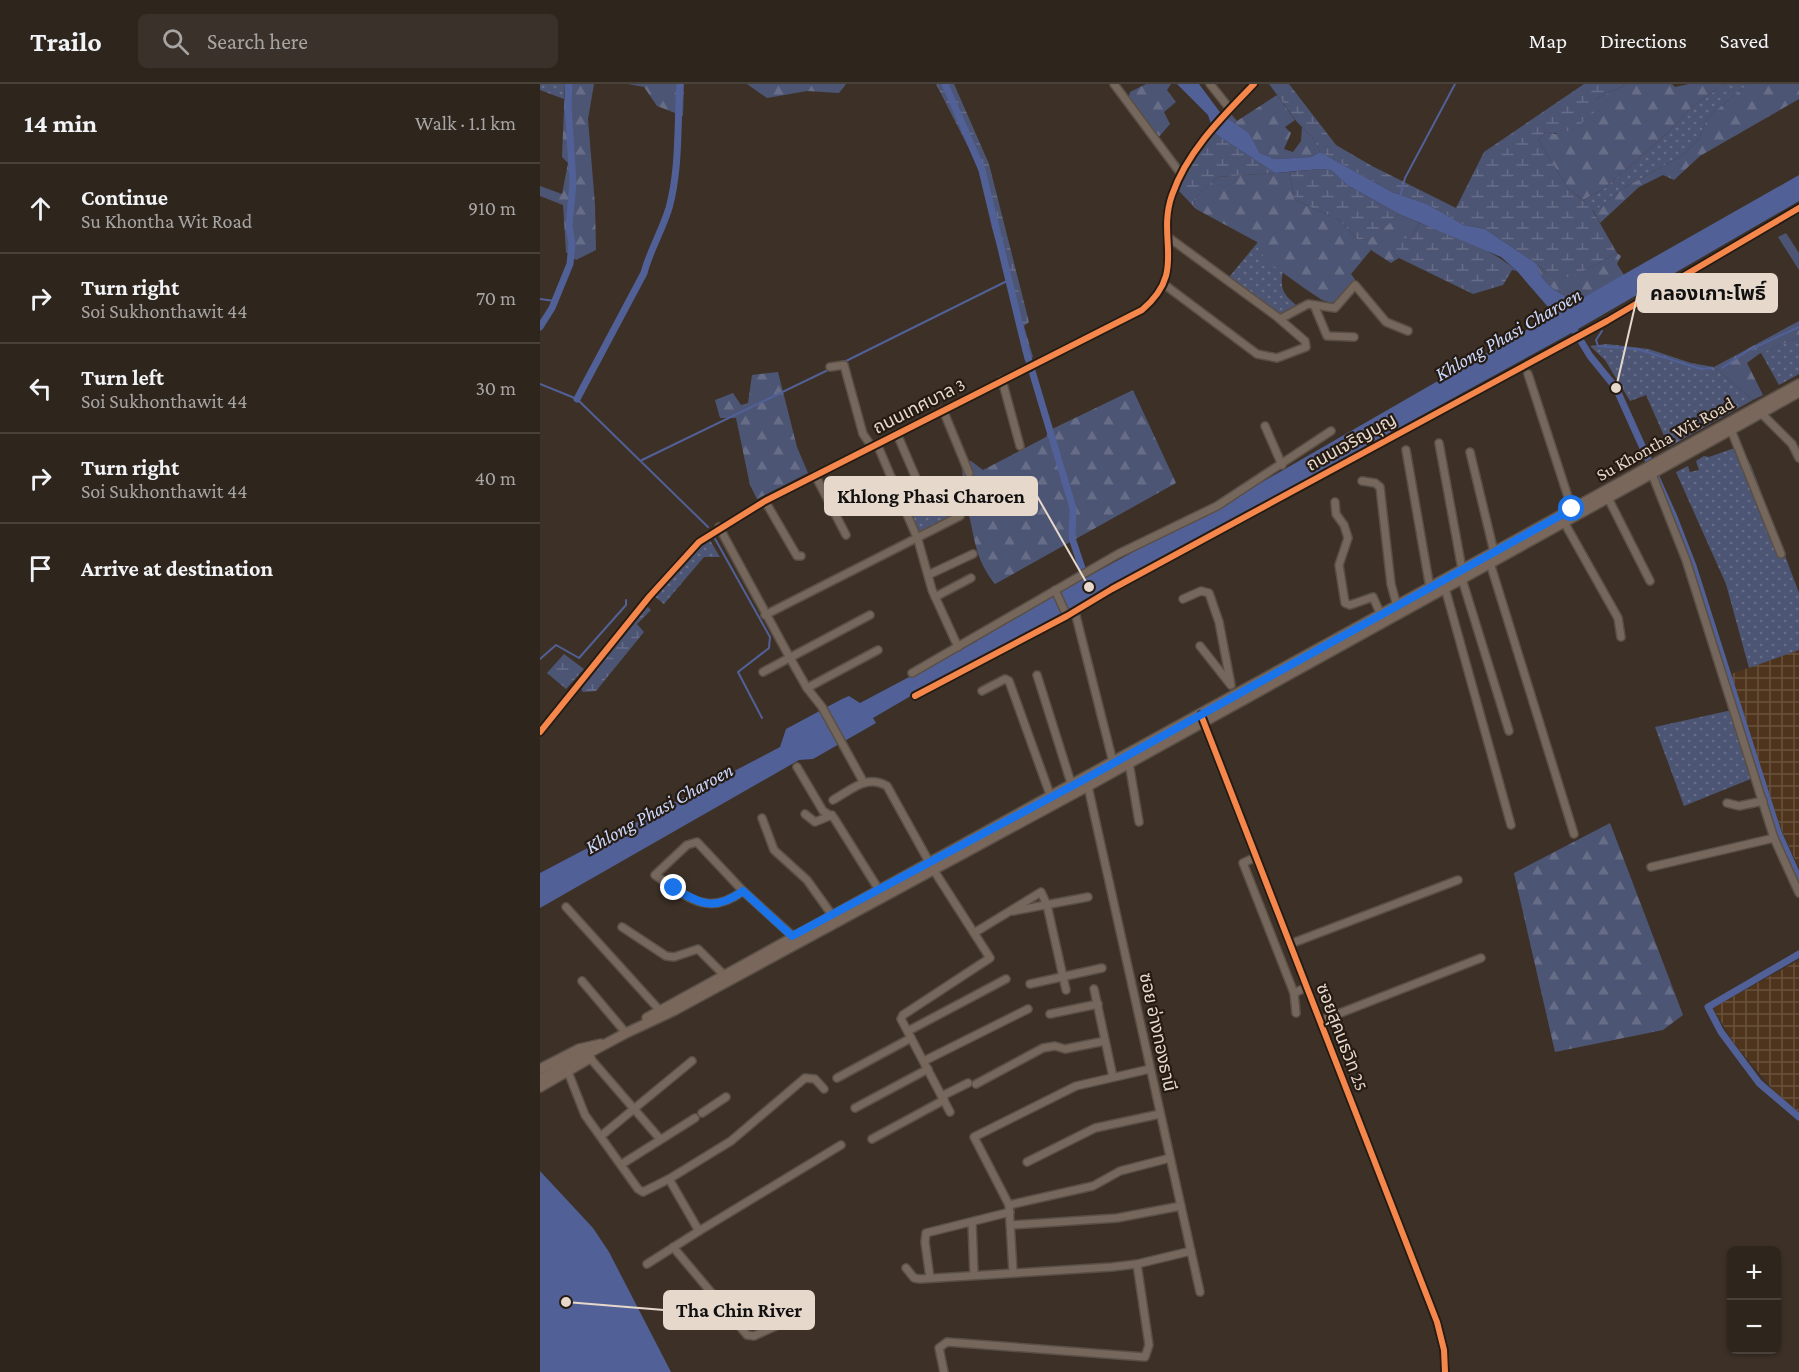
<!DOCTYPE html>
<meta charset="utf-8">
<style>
:root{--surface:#2e251d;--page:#3a312a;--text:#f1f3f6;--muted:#a7a5a4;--line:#49423b}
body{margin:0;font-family:"Crimson Pro","Noto Sans Thai",serif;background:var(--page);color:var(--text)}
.controls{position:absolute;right:18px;bottom:18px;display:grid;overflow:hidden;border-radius:9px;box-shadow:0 2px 4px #0004}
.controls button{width:54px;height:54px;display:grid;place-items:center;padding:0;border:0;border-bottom:2px solid var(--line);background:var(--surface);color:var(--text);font:30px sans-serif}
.stop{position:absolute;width:18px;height:18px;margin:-14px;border:4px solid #1a73e8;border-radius:50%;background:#fff}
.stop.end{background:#1a73e8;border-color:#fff;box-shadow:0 2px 6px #0008}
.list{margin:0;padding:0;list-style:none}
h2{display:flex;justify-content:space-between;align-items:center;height:78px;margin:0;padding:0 24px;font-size:26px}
h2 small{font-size:20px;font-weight:400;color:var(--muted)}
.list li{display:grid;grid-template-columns:39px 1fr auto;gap:18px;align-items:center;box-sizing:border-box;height:90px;padding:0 24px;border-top:2px solid var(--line)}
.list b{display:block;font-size:22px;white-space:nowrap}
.list p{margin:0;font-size:20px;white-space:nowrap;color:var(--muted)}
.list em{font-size:20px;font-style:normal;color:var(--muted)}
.icon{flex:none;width:33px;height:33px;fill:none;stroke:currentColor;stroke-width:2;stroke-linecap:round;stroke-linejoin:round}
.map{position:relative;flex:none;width:1259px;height:1288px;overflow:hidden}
header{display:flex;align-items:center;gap:36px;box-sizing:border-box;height:84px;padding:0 30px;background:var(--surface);border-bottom:2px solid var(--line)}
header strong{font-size:28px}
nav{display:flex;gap:33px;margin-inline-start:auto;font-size:21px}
.search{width:420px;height:54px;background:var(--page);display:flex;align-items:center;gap:15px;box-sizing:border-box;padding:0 21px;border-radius:9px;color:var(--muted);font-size:22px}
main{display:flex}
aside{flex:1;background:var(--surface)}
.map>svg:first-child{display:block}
.industrial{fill:url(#industrial-grid)}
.grass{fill:url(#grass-dots)}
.forest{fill:url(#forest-firs)}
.wetland{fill:url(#wetland-marsh)}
.water{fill:#516097}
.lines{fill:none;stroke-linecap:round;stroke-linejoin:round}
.stream{stroke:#516097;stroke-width:2}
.canal{stroke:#516097;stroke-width:7}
.street-casing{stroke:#5a4f46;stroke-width:10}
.secondary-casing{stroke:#5a4f46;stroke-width:12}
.street{stroke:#75675b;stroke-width:7}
.secondary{stroke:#78675a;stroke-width:9}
.cycleway-casing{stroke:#251b12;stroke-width:10}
.cycleway{stroke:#f5874c;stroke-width:6}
.route{stroke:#1a73e8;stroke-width:8}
.labels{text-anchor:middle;stroke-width:4.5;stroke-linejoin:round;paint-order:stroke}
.street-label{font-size:18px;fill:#e7d8cc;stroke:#251b12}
.water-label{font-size:20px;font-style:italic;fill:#ccd8fd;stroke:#251b12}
.leader{fill:none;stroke:#e7d8cc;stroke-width:2}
.callout-dot{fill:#e7d8cc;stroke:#251b12;stroke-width:2}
.callout{fill:#e7d8cc;stroke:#e7d8cc;stroke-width:2}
.callout-label{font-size:20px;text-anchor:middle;font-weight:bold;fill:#111}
</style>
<header>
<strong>Trailo</strong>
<div class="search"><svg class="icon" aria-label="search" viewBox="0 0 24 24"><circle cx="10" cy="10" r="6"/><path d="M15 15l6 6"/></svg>Search here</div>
<nav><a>Map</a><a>Directions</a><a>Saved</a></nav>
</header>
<main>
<aside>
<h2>14 min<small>Walk · 1.1 km</small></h2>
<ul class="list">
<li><svg class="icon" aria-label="ahead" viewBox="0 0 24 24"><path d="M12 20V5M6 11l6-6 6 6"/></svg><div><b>Continue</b><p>Su Khontha Wit Road</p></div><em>910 m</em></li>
<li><svg class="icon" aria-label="right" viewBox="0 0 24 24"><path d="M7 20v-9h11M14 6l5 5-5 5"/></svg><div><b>Turn right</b><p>Soi Sukhonthawit 44</p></div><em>70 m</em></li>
<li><svg class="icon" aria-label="left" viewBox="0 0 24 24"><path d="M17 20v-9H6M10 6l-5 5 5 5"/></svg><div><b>Turn left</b><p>Soi Sukhonthawit 44</p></div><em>30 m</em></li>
<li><svg class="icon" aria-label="right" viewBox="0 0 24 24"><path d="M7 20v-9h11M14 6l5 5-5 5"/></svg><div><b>Turn right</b><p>Soi Sukhonthawit 44</p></div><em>40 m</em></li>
<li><svg class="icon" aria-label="arrive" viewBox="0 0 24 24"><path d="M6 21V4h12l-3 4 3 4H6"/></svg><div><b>Arrive at destination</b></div></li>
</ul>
</aside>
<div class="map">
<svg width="1259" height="1288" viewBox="0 0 1259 1288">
<defs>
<pattern id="industrial-grid" width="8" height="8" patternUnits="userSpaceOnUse" patternTransform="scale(1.5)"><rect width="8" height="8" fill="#4e341d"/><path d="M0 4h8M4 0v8" fill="none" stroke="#68513d"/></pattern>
<pattern id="grass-dots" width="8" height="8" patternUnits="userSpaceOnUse" patternTransform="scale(1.5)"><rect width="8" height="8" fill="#4d5575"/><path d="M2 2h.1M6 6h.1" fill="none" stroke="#676d87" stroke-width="1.8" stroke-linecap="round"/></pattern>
<pattern id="forest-firs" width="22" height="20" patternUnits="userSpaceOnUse" patternTransform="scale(1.5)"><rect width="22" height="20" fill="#4d5575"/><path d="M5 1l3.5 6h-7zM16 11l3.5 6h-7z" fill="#676d87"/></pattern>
<pattern id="wetland-marsh" width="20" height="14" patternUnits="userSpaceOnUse" patternTransform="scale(1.5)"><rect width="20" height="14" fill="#4d5575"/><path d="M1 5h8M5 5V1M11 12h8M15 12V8" fill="none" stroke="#676d87"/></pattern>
</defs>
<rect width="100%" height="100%" fill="#3d3127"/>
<g class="industrial">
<polygon points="1259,566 1259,784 1240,743 1191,590"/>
<polygon points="1259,876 1259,1028 1235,1008 1193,958 1173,924"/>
</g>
<g class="grass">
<polygon points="0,0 25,0 24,15 0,6"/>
<polygon points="1185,0 1208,0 1168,33 1159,55 1143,71 1082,105 1054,128 1043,116 1065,104 1122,54 1154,21"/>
<path d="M718,158L725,175L743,187C740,204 742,209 756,221L738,238L685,198Z"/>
<polygon points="1259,253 1259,290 1239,301 1221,269"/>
<polygon points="1067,260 1109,265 1151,279 1174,283 1213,316 1129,363 1106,311 1090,317 1065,276 1050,262"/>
<polygon points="1200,362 1211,381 1259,509 1259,566 1209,584 1186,500 1136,388 1148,382 1150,388 1159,386 1156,377 1164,372 1169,373"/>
<polygon points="398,410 410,432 379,450 368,426"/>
<polygon points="168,453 180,473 164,473 124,520 114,512"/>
<polygon points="1192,626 1213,694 1144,722 1115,643"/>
</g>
<g class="forest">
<polygon points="25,0 54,0 48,35 55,121 56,166 36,176 26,168 23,121 0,112 0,102 22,110 28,79 22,73"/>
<polygon points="88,0 144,0 143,32 117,22 104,3"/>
<polygon points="207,0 306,0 299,9 267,7 227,14"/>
<polygon points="606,0 631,0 627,6 636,18 624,28 630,40 617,55 588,17 590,8"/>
<polygon points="1087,0 1132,0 1135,3 1149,0 1185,0 1154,21 1122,54 1065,104 1043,116 1028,104 998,56 1006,48 1016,50 1054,16"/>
<polygon points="1208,0 1259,0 1259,15 1160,72 1134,96 1123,91 1099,103 1060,139 1054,128 1082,105 1143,71 1159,55 1168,33"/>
<polygon points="737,11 755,36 745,43 751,49 744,65 753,68 761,57 762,43 773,54 780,68 771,73 735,75 720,69 709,49 687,35 691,30 697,37"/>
<path d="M749,88L755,116L799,136L818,156C836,156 846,141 859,130L880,139L871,153L852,166L859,174L851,179L831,166L811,190L816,197L795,220L782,216L764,204L725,176L717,158L656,125L654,115L677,93Z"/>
<polygon points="1246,149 1259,169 1259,186 1238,153"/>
<path d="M1077,169L1081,172L1077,180L1084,191L1037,217C1020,211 1001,200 997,180L1007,190L1044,187Z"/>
<polygon points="1259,237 1259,253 1219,270 1207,279 1223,311 1213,316 1174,283"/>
<polygon points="238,288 257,363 268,389 217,415 210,401 196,334 180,334 175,316 193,309 201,321 208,319 212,291"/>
<path d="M593,306L636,399L455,500C438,479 435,460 430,435C429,430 425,427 424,422C421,406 425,391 420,376L431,377L443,386L506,353L508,347Z"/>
<polygon points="1070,739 1143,931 1123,946 1015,968 974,789"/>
</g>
<g class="wetland">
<polygon points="396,0 414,0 449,80 489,238 484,242 493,273 485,277 467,193 452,144 437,80"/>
<path d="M729,0H749L796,61L832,82L916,124L944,68L1044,0H1087L1054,16V29C1038,42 1027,53 1006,48L998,56L1028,104L1050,122L1077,169L1044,187L1024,194L1007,190L997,180L945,145L924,141L887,120L852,108L780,68L773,54L757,38Z"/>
<path d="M674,49L735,89L677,93L654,115L656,125L639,107C642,85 661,66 674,49Z"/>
<path d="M780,85L791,86L807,101L859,130C846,142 836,156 818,156L799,136L755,116L749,88Z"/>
<path d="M880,139C914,152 949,163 977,187L972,186L963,201L933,210L859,174L852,166L857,156L871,153Z"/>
<polygon points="107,522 111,526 97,540 104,548 56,607 43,608 40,603"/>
<polygon points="24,570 44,585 26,605 7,589"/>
</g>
<g class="water">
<path d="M637,0H659L682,31L709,49L720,69L735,75L771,73L780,68L852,108L887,120L924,141L945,145L997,180C1001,200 1020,211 1037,217L1259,91V117L1026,252L369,613L333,634L336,639L273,675L259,676L0,824V789L240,663L246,645L302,615L309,612L320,619L437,557L446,548L731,393L1014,230L977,187L961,173L859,130L807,101L791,86L780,85L735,89L674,49L668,31Z"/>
<polygon points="0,1087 53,1144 69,1168 131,1288 0,1288"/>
</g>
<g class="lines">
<g class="stream">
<polyline points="860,113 865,94 915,0"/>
<polyline points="0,215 15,217"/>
<polyline points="1062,247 1056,256 1058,262 1097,265 1161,285 1172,284"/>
<polyline points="304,278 471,195"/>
<polyline points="1182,284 1207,267 1259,243"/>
<polyline points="0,300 37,315 168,443"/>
<polyline points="102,376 288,286"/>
<polyline points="174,453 230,553 229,564 198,588 222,634"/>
<polyline points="0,575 16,561 39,574 86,521 86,516"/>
</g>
<g class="canal">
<polyline points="405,0 442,86 486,267 533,424 532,454 542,484"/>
<polyline points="1030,239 1050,272 1076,304 1134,433 1153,482 1238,748 1259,795"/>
<polyline points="0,243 12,224 30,180 32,160 29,142 33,99 28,21 29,0"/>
<path d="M37,315L104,189C110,166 122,147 129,124C140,84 137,41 140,0"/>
<polyline points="1259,870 1168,923 1181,948 1219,999 1259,1033"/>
</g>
<defs>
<g id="street">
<polyline points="574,0 641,90"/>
<polyline points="670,0 690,25"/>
<polyline points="625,201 717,270 737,274 766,263 765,257 736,232 628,153"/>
<polyline points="774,221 787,252 814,253"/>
<polyline points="740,235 768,220 795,224 815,201 846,238 868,247"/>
<polyline points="290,283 304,281 323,350 332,363"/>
<polyline points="988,290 1032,425"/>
<polyline points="462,296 480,362"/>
<polyline points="403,326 429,389"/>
<polyline points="1220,328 1252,360 1259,374"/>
<polyline points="725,342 742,381"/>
<polyline points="1191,346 1241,470"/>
<polyline points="357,350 385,415"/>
<polyline points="899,359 922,485"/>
<polyline points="337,360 378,456 392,506 418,563"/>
<polyline points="866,366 890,504"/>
<polyline points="930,368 954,468"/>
<polyline points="1112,390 1146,476 1234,754 1259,809"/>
<polyline points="275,391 306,451"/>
<polyline points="822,397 835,399 840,403 851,500 857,522"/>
<polyline points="1068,414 1110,497"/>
<polyline points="225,417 257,472 261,472"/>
<polyline points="795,418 796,430 804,441 808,454 799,481 805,519 810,521 833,513 841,531"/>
<polyline points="1024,438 1078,534 1081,553"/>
<polyline points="179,443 250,574 267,604 282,623 324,699"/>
<polyline points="950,479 1034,750"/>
<polyline points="388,491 433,470"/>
<polyline points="921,492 969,647"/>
<polyline points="905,504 971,741"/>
<polyline points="515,506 527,532"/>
<polyline points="395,513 431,494"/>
<polyline points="643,515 661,507 669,509 679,538 691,601"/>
<polyline points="535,528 574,682"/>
<polyline points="225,531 420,432"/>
<polyline points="660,562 690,600"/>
<polyline points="223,588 330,531"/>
<polyline points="372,589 578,470 677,422 791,347"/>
<polyline points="497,591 532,702"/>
<polyline points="267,604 338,566"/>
<polyline points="442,607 465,595 469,597 512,716"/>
<polyline points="375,612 527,532 572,505 1067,237 1259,124"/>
<polyline points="662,634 897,1238 904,1266 905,1288"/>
<path d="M0,648L109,513L159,458L225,417L602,226C648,187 616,157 632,111C647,67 683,32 714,0"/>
<polyline points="589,679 599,738"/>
<polyline points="257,683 283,727 294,734 339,806"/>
<polyline points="547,698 660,1208"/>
<path d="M293,716C311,706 327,690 347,702L393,785L450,874L363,931L361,935L410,1028"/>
<polyline points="1187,719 1199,722 1223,717"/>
<polyline points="265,730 275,738 292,731"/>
<polyline points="222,734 234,766 267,796 292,831"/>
<polyline points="716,773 703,779 754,909"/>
<polyline points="1111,783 1234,754"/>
<path d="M203,807C167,834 146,812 115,791L147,761L157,758L203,807L257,856"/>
<polyline points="26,823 123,930"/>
<polyline points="473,827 548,813"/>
<polyline points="82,843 126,872 134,873 158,865 184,891"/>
<polyline points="434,849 501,808 507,821 526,906"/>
<polyline points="750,860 918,796"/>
<polyline points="42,897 86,949"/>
<polyline points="490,900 562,884"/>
<polyline points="554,905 573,993"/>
<polyline points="756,929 754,909 767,903"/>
<polyline points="510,930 558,920"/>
<polyline points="780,937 941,874"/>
<polyline points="368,947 466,895"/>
<polyline points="50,974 120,1055"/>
<polyline points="384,977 488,925"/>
<polyline points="28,988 45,1031 98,1105 103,1108 129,1095 191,1057 265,994 275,995 284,1005"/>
<polyline points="297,994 371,954"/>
<polyline points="436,1000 503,964 515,962 525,965 565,957"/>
<polyline points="402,1012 428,999"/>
<polyline points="315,1024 388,985"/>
<polyline points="162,1029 186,1013"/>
<polyline points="61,1052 152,977"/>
<polyline points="332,1055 404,1016"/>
<polyline points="487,1078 555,1044 620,1030"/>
<polyline points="82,1080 155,1034"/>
<polyline points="129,1095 159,1147 301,1061"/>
<polyline points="469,1121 553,1102 580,1087 630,1074"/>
<polyline points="432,1138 434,1190"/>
<polyline points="471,1141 577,1134 641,1122"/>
<polyline points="133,1163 207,1251 214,1252 256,1233"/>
<polyline points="107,1180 159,1147"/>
<polyline points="366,1184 374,1194 380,1195 572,1183 597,1180 651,1167"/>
<polyline points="473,1188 469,1121 434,1053 536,1002 610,985"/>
<polyline points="390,1194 385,1158 386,1149 470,1128"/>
<polyline points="404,1288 399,1264 407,1258 605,1273 609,1261 597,1180"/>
</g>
<g id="secondary">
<polyline points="107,934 1259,300"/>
<polyline points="0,985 39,965 61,960"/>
<polyline points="0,995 86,949 133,927 548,702 1259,308"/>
<polyline points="0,1003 50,974"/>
</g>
</defs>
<use href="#street" class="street-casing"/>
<use href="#secondary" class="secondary-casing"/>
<use href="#street" class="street"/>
<use href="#secondary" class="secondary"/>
<defs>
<g id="cycleway">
<polyline points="375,612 527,532 572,505 1067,237 1259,124"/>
<polyline points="661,631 897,1238 904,1266 905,1288"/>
<path d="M0,648L109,513L159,458L225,417L602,226C648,187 616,157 632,111C647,67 683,32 714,0"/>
</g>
</defs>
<use href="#cycleway" class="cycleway-casing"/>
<use href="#cycleway" class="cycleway"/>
</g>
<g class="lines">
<path class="route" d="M134,804C161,821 175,827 203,807L252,852L545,695L1032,425"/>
</g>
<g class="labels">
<g class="street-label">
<text transform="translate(379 322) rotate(-27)" y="6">ถนนเทศบาล 3</text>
<text transform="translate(1125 355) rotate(-29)" y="6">Su Khontha Wit Road</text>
<text transform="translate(811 358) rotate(-29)" y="6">ถนนเจริญบุญ</text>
<text transform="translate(618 948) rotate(78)" y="6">ซอย อ่างทองธานี</text>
<text transform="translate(802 953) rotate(69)" y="6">ซอยสุคนธวิท 25</text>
</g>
<g class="water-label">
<text transform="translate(968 250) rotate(-30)" y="7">Khlong Phasi Charoen</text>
<text transform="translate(119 724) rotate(-29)" y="7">Khlong Phasi Charoen</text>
</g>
</g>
<path class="leader" d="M1076 304L1098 209M549 503L497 412M26 1218L124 1226"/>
<g class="callout-dot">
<circle cx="1076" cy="304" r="6"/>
<circle cx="549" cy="503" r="6"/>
<circle cx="26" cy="1218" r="6"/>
</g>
<g class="callout">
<rect x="1098" y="190" width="139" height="38" rx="6"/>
<rect x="285" y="393" width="212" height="38" rx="6"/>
<rect x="124" y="1207" width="150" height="38" rx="6"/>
</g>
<g class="callout-label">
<text x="1168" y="216">คลองเกาะโพธิ์</text>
<text x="391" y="419">Khlong Phasi Charoen</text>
<text x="199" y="1233">Tha Chin River</text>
</g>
</svg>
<div class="controls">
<button>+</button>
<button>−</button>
</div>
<div class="stop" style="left:1032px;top:425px"></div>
<div class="stop end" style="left:134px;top:804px"></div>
</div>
</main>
